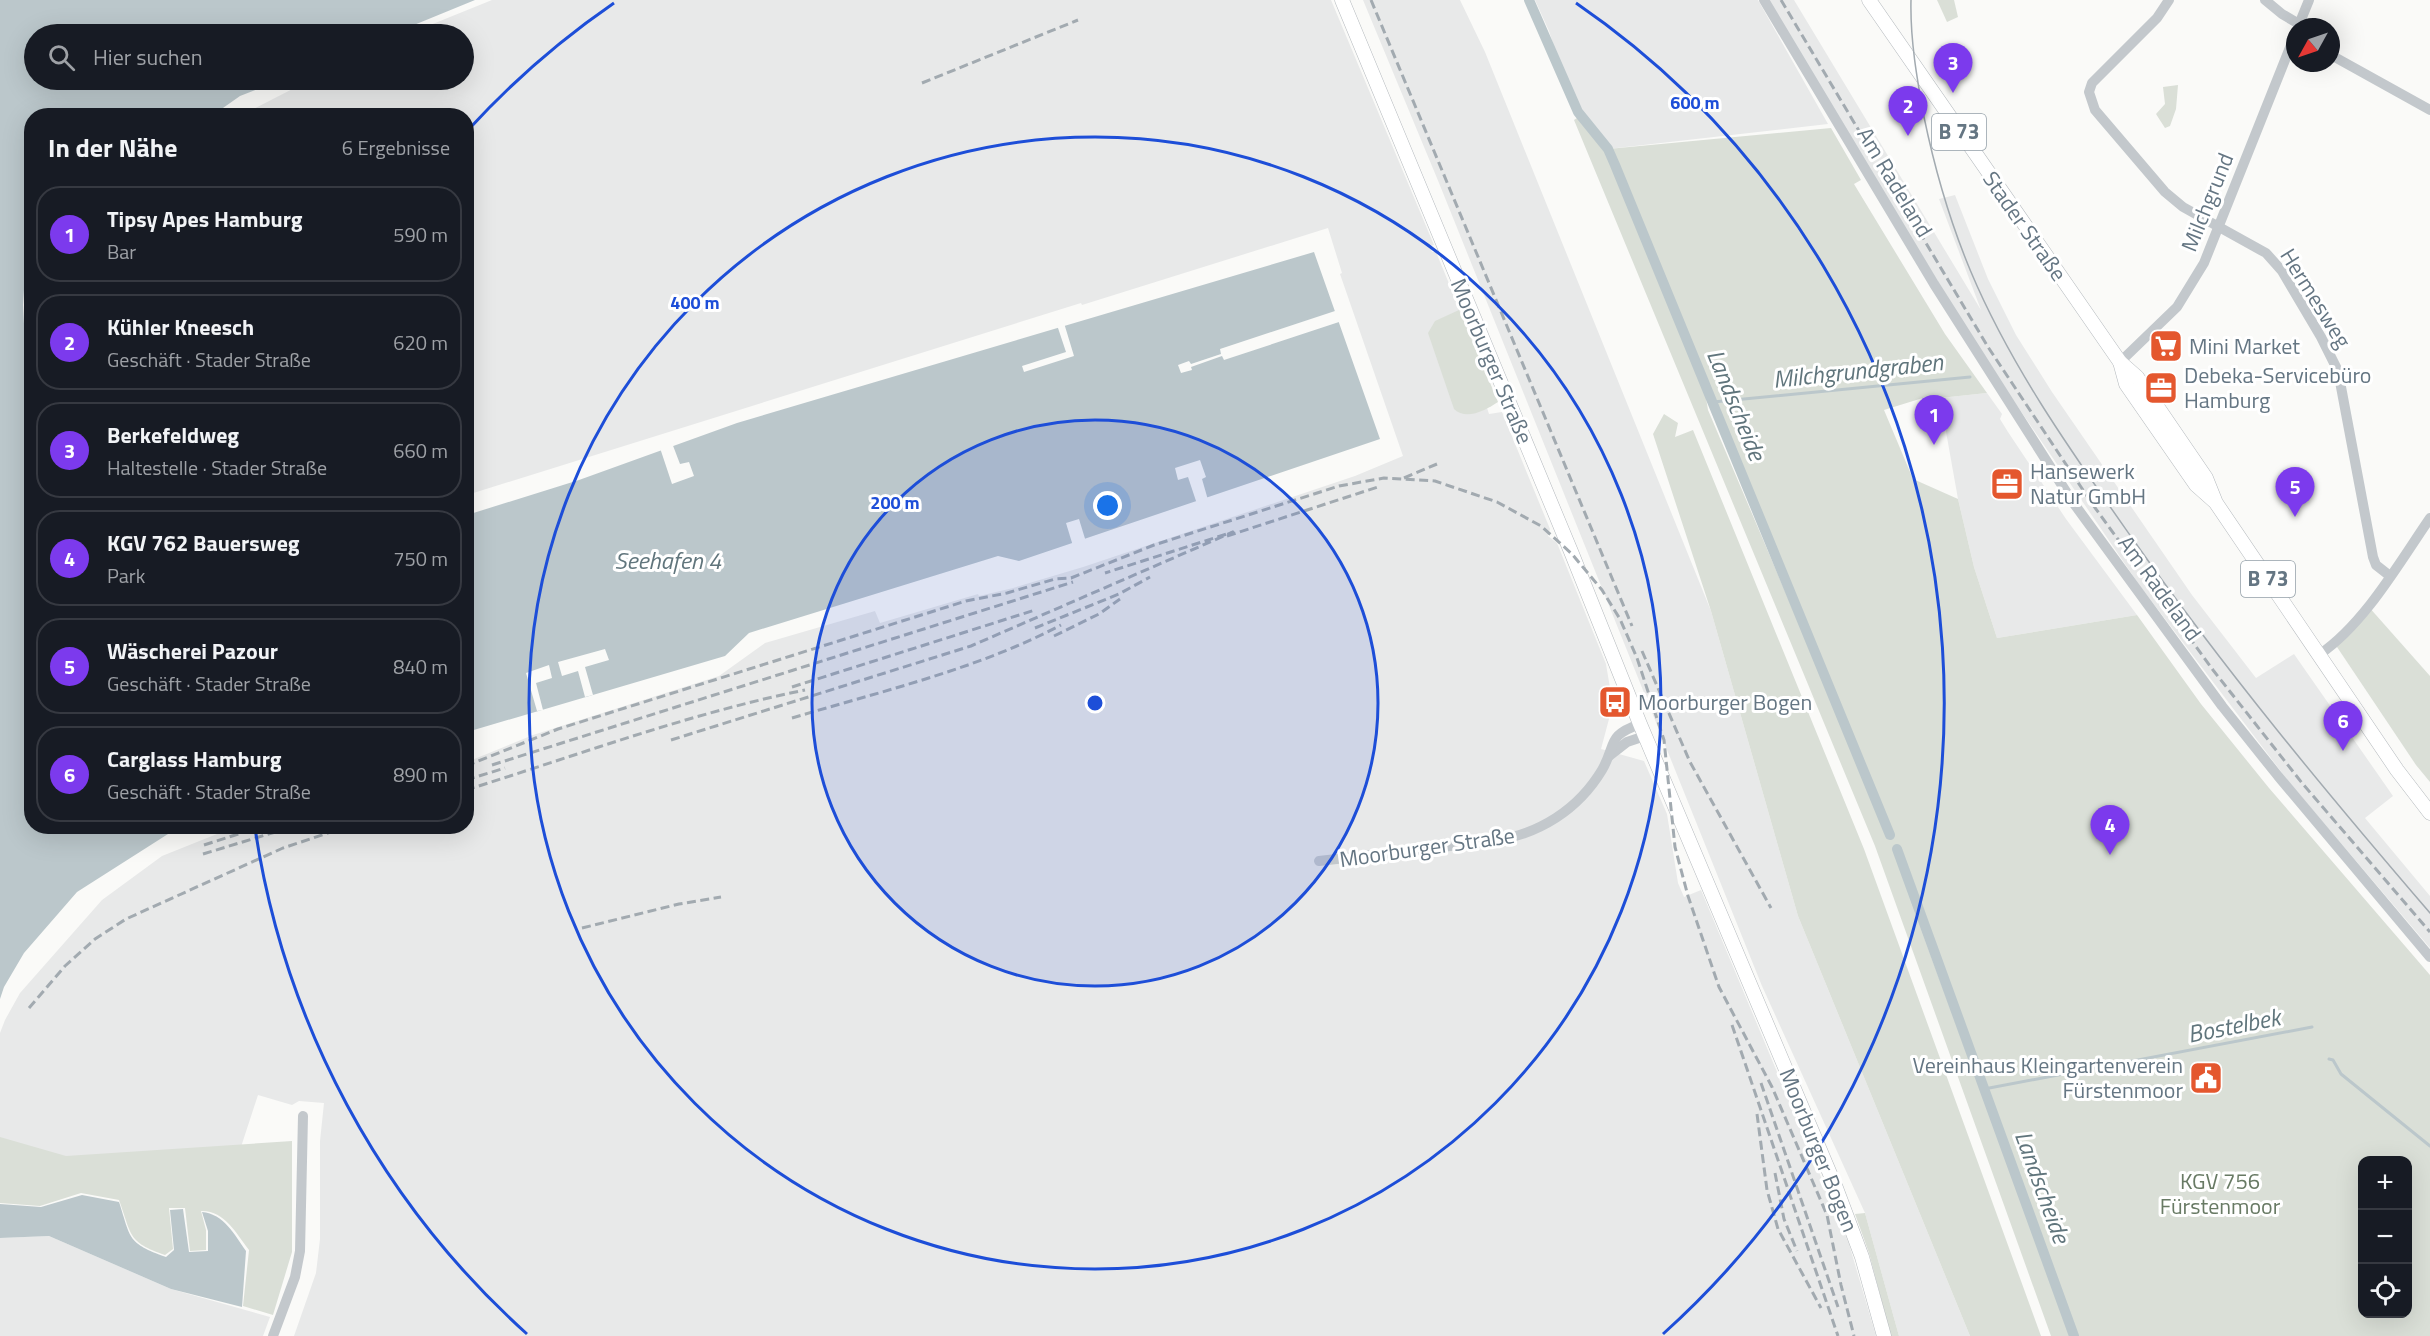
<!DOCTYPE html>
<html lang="de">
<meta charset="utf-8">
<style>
:root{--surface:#171b24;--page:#242831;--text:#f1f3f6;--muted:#9ea1a6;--line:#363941;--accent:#7c3aed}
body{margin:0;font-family:"Titillium Web",sans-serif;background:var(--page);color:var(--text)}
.controls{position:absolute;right:18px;bottom:18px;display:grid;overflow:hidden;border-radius:12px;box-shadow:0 6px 24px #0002}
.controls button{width:54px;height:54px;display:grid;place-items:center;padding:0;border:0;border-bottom:2px solid var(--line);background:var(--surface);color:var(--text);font:30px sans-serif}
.compass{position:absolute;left:2286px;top:18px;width:54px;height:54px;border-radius:50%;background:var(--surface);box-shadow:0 6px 24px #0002;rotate:230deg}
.you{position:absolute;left:1108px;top:506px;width:21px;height:21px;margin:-15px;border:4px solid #fff;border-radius:50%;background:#1a73e8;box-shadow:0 0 0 9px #1a73e833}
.badge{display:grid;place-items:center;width:39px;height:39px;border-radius:50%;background:var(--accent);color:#fff;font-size:20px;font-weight:700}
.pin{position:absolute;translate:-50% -50px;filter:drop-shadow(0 2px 3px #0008)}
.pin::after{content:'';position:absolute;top:32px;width:21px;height:18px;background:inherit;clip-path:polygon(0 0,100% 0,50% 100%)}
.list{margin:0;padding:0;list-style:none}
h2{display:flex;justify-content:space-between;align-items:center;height:78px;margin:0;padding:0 24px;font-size:26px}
h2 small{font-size:20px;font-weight:400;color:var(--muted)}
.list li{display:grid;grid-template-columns:39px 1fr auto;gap:18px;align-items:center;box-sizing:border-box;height:96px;margin:0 12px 12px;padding:0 12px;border:2px solid var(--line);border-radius:24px}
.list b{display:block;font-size:22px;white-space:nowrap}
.list p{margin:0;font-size:20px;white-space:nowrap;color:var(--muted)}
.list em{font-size:20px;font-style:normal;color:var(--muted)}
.icon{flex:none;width:33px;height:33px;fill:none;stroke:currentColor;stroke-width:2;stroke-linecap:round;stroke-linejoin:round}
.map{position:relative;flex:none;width:2430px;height:1336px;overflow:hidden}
.search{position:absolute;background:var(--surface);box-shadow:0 6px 24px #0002;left:24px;top:24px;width:450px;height:66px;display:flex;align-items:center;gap:15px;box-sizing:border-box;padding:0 21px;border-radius:33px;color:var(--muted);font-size:22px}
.panel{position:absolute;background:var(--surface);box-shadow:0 6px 24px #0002;left:24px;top:108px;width:450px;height:726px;border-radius:24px}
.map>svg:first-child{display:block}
.built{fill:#e8e9e9}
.green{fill:#dadfd7;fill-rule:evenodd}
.water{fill:#bbc7cb}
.pier{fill:#fafaf8}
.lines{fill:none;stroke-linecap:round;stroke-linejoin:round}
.stream{stroke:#bbc7cb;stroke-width:3}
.canal{stroke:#bbc7cb;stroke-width:10}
.major-casing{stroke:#b5babe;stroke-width:15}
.minor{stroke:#c3c8cc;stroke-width:10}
.major{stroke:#fff;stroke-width:14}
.tram{stroke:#a2aab0;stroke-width:1.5}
.rail{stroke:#a2aab0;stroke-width:3;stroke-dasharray:9 4.5;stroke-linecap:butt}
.ring{fill:none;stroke:#1d4ed8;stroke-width:3}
.labels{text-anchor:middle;stroke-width:6;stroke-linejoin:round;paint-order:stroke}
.shield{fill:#fff;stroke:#939fa8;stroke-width:1.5}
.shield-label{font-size:21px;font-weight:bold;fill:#657683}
.street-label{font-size:22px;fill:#657683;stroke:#fff}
.poi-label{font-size:22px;fill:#657683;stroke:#fff;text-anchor:start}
.park-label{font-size:22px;fill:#687a64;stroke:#fff}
.water-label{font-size:24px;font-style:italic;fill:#60757c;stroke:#fff}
.centre{fill:#1d4ed8;stroke:#fff;stroke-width:3}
.ring-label{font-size:18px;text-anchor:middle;font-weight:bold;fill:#1d4ed8;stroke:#fff;stroke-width:6;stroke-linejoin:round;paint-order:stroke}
</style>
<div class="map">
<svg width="2430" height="1336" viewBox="0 0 2430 1336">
<rect width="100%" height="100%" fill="#fafaf8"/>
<g class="built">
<polygon points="492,0 1331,0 1434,245 1430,246 1432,252 1436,252 1493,390 1485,402 1489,414 1502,412 1550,529 1548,536 1557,543 1606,664 1611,694 1609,719 1601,749 1644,761 1667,814 1678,883 1684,897 1701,890 1849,1244 1876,1336 294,1336 316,1273 320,1239 320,1141 324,1103 299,1101 292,1105 258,1095 240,1150 58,1158 0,1139 0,1033 5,1020 20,993 102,900 162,856 237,826 466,826 467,762 533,735 719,676 765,643 875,611 880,623 978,594 979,596 1013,588 1083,567 1355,476 1403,456 1340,274 1342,273 1328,228 1082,305 1081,303 467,495 466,116 242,115 310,80 464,80 464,34 408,34"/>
<polygon points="1363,0 1460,0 1485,52 1711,611 1798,916 1970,1336 1899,1336 1865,1213 1762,986 1439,183"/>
<polygon points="1535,0 1758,0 1828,124 1608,149 1577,118 1549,31"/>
<polygon points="1765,0 1794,0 1981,310 1939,199 1955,195 1988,279 2016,335 2052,392 2192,595 2256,678 2294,654 2393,796 2365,818 2430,896 2430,948 2289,782 2140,586 1988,363"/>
<polygon points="1987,393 2002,414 2000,419 2008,432 2066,519 2137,615 1997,638 1974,567 1958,499 1940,398"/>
<polygon points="49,1236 171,1289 270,1317 263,1336 0,1336 0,1238"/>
</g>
<g class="green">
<polygon points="1937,0 1954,0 1958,17 1947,22"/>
<polygon points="2178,85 2176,109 2170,126 2165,128 2156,114 2165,104 2163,87"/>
<path d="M1577,118L1608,149L1831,128L1861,180L1854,184L1945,334L1987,393L1940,398L1926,397L1884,410L1913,479L1958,499L1974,567L1997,638L2137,615L2201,704L2269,788L2430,975V1336H2073L1903,881L2072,1336H2051L1875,846L1574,120ZM1701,368L1872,780L1871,781L1866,782L1708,410ZM2362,1160H2408V1314H2362Z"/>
<path d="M1459,310L1498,402C1486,410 1466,421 1454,409L1428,333L1435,321Z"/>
<polygon points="1664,414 1678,423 1675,437 1693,430 1864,849 2041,1336 1970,1336 1798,916 1711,611 1653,434"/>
<polygon points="2368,606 2430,676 2430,782 2416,765 2335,644"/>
<path d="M0,1137L66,1156L292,1141V1252L273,1315L243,1306L249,1250C236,1233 224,1210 201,1211L206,1230V1250L190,1251L185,1208H169L173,1249L165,1255C127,1242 132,1235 119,1200L81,1193L40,1206L0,1203Z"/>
<polygon points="1865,1213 1899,1336 1891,1336 1869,1253 1855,1214"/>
</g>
<g class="water">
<polygon points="0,0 475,0 392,34 34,34 34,80 281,80 240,96 213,115 32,116 32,262 25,275 23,305 32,475 32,826 179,827 77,892 24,953 4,987 0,999"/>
<polygon points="1314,252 1380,439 1019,561 998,556 749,633 725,656 467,732 467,515 579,480 737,423"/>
<path d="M82,1195L119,1202C131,1239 127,1243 166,1257L174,1250L170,1210L183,1209L189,1252L208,1251V1231L202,1212C224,1214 234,1234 246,1251L242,1307L171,1289L49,1236L0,1238V1204L41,1207Z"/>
</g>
<g class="pier">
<polygon points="1338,310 1342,321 1224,360 1222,356 1191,367 1192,370 1181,373 1178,365 1189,361 1191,364 1221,354 1220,349"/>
<polygon points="1064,323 1074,356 1024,372 1022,366 1066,352 1057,325"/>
<polygon points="672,443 680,464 689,462 694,476 672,484 660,448"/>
<polygon points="1200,460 1206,477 1202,479 1208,500 1197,504 1188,477 1178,480 1175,468"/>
<polygon points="1079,519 1086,542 1073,546 1066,523"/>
<polygon points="605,649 609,660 585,667 593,695 585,697 578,671 562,676 558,662"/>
<polygon points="549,665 552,678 536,683 543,710 537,711 526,673"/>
</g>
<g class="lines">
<g class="stream">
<polyline points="1713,402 1970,377"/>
<polyline points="2329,1059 2333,1060 2341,1074 2430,1146"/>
<polyline points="1984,1089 2312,1027"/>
</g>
<g class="canal">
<polyline points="1529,0 1578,112 1608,149 1615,165 1890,835"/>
<polyline points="1897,849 2074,1336"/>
</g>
<defs>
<g id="major">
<polyline points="1342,0 1572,554 1640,724 1836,1188 1862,1257 1884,1336"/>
<polyline points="1869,0 2120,362 2137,377 2206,478 2216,503 2397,770 2430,813"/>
<polyline points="2120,362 2126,384 2196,485 2214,501"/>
</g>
</defs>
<use href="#major" class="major-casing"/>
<g class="minor">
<polyline points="1764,0 1934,284 2072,501 2222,706 2278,776 2430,957"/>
<polyline points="2169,0 2157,18 2092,83 2089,92 2095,110 2165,192 2183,207 2266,253 2282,271 2292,288 2321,337 2338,371 2373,557 2376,565 2390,576"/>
<polyline points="2265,0 2282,14 2299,24"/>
<polyline points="2298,27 2309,0"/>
<polyline points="2331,55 2430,110"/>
<polyline points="2120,362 2177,307 2204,263 2295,35"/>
<path d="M2320,654C2365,623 2399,563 2430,518"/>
<polyline points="1609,756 1627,742 1645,736"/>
<path d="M1319,861L1494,841C1539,834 1578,810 1602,770C1617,744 1606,736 1640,724"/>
<polyline points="273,1336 295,1277 300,1251 303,1116"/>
</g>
<use href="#major" class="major"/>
<path class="tram" d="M1911,0C1910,39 1917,79 1924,117C1935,170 1950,222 1971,272C2011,367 2073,454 2132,538C2224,669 2326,792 2430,913"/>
<g class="rail">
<polyline points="1371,0 1632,626"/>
<polyline points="1781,0 1988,347 2093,505 2213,670 2302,783 2430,932"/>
<polyline points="922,83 1078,20"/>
<polyline points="1404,478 1437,464"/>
<polyline points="1227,536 1381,486"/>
<polyline points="1035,628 1119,594 1150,577"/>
<polyline points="1054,636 1099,614 1120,599"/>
<polyline points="1642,651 1690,762 1771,908"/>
<polyline points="792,687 1035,610"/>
<path d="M792,718C882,691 978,669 1061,625"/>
<polyline points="671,740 971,646 1233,532 1105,573"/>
<polyline points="492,765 1073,582"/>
<polyline points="466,766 558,729 966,601 1007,593 1055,579 1071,578 1154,545 1339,486 1384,478 1435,481 1497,502 1541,526 1572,554 1602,590 1620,619 1637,658 1664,740 1675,847 1688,896 1719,987 1772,1087 1827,1215 1841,1285 1854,1336"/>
<polyline points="466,780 505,768"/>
<path d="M466,790C578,755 691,713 805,690"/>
<polyline points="204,845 263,826"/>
<polyline points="203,854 295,826"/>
<polyline points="582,928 679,904 721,897"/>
<polyline points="29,1008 65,966 95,939 126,919 283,848 349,826"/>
<polyline points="1732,1025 1838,1336"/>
<polyline points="1761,1083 1838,1307"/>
<polyline points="1757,1114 1767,1190 1778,1229 1821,1308"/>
<polyline points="1775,1173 1784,1219 1797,1251"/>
</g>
</g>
<circle cx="1095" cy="703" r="283" fill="#1d4ed8" fill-opacity=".12"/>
<g class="ring">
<circle cx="1095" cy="703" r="283"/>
<circle cx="1095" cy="703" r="566"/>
<path d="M527 1334A849 849 0 0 1 255 828M469 129A849 849 0 0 1 614 3M1576 3A849 849 0 0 1 1663 1334"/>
</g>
<defs>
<symbol id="supermarket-square" viewBox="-11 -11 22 22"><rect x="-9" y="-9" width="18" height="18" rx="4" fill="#e4572e" stroke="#fff"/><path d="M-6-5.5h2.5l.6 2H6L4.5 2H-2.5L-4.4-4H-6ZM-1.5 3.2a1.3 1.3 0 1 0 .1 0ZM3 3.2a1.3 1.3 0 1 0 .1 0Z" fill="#fff"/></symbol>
<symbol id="office-square" viewBox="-11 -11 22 22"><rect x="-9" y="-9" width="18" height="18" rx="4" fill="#e4572e" stroke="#fff"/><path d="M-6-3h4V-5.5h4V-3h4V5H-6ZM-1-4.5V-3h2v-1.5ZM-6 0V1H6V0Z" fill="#fff"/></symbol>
<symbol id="bus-square" viewBox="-11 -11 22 22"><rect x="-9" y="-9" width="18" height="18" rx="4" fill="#e4572e" stroke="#fff"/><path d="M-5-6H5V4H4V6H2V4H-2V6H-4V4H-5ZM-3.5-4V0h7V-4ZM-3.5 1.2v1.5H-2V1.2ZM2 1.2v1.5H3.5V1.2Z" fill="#fff"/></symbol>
<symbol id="civic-square" viewBox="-11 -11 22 22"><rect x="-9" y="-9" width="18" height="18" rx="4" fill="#e4572e" stroke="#fff"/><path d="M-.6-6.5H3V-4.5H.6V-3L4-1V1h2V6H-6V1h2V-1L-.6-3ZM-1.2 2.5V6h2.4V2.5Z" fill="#fff"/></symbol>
</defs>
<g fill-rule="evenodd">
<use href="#supermarket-square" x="2147" y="327" width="38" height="38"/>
<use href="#office-square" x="2142" y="369" width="38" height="38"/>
<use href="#office-square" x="1988" y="465" width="38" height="38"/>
<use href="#bus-square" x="1596" y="683" width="38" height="38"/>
<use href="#civic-square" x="2187" y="1059" width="38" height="38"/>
</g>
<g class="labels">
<g class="shield">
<rect x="1932" y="114" width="54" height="36" rx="4.5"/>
<rect x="2241" y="561" width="54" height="36" rx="4.5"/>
</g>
<g class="shield-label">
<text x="1959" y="139">B 73</text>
<text x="2268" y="586">B 73</text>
</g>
<g class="street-label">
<text transform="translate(1895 182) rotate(59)" y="8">Am Radeland</text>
<text transform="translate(2207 202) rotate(-68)" y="8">Milchgrund</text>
<text transform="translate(2025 226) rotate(55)" y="8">Stader Straße</text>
<text transform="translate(2316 298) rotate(58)" y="8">Hermesweg</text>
<text transform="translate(1492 361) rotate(67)" y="8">Moorburger Straße</text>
<text transform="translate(2160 588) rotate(54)" y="8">Am Radeland</text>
<text transform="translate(1427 847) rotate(-8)" y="8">Moorburger Straße</text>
<text transform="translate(1819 1150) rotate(68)" y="8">Moorburger Bogen</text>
</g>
<g class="poi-label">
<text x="2189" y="354">Mini Market</text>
<text x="2184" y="383">Debeka-Servicebüro<tspan x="2184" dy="25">Hamburg</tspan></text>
<text x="2030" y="479">Hansewerk<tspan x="2030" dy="25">Natur GmbH</tspan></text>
<text x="1638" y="710">Moorburger Bogen</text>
<text x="2183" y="1073" text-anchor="end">Vereinhaus Kleingartenverein<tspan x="2183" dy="25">Fürstenmoor</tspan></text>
</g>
<g class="park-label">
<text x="2220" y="1189">KGV 756<tspan x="2220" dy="25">Fürstenmoor</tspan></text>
</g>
<g class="water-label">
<text transform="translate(1858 371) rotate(-6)" y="8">Milchgrundgraben</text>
<text transform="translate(1736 405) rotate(68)" y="8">Landscheide</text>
<text x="668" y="569">Seehafen 4</text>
<text transform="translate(2234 1026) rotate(-11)" y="8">Bostelbek</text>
<text transform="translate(2042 1187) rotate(70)" y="8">Landscheide</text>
</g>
</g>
<circle cx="1095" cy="703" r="9" class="centre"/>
<g class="ring-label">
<text x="1695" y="109">600 m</text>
<text x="695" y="309">400 m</text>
<text x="895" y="509">200 m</text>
</g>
</svg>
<div class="controls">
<button>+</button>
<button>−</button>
<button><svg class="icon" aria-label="locate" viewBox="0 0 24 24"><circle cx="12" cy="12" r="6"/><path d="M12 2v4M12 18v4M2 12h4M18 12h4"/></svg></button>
</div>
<svg class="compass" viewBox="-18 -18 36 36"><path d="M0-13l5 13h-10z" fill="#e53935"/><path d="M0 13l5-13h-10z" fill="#9ea1a6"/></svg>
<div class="you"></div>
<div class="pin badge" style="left:1934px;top:445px">1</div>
<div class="pin badge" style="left:1908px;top:136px">2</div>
<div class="pin badge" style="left:1953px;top:93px">3</div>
<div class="pin badge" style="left:2110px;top:855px">4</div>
<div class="pin badge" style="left:2295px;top:517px">5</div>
<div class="pin badge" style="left:2343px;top:751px">6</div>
<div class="search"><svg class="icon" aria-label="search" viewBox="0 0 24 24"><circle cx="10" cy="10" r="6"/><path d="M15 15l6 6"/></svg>Hier suchen</div>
<section class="panel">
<h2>In der Nähe<small>6 Ergebnisse</small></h2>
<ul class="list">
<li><span class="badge">1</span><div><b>Tipsy Apes Hamburg</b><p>Bar</p></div><em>590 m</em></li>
<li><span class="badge">2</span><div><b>Kühler Kneesch</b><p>Geschäft · Stader Straße</p></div><em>620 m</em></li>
<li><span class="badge">3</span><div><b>Berkefeldweg</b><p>Haltestelle · Stader Straße</p></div><em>660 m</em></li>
<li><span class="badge">4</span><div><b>KGV 762 Bauersweg</b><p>Park</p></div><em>750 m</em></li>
<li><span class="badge">5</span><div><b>Wäscherei Pazour</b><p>Geschäft · Stader Straße</p></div><em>840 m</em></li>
<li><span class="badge">6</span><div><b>Carglass Hamburg</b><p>Geschäft · Stader Straße</p></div><em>890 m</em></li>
</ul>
</section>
</div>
